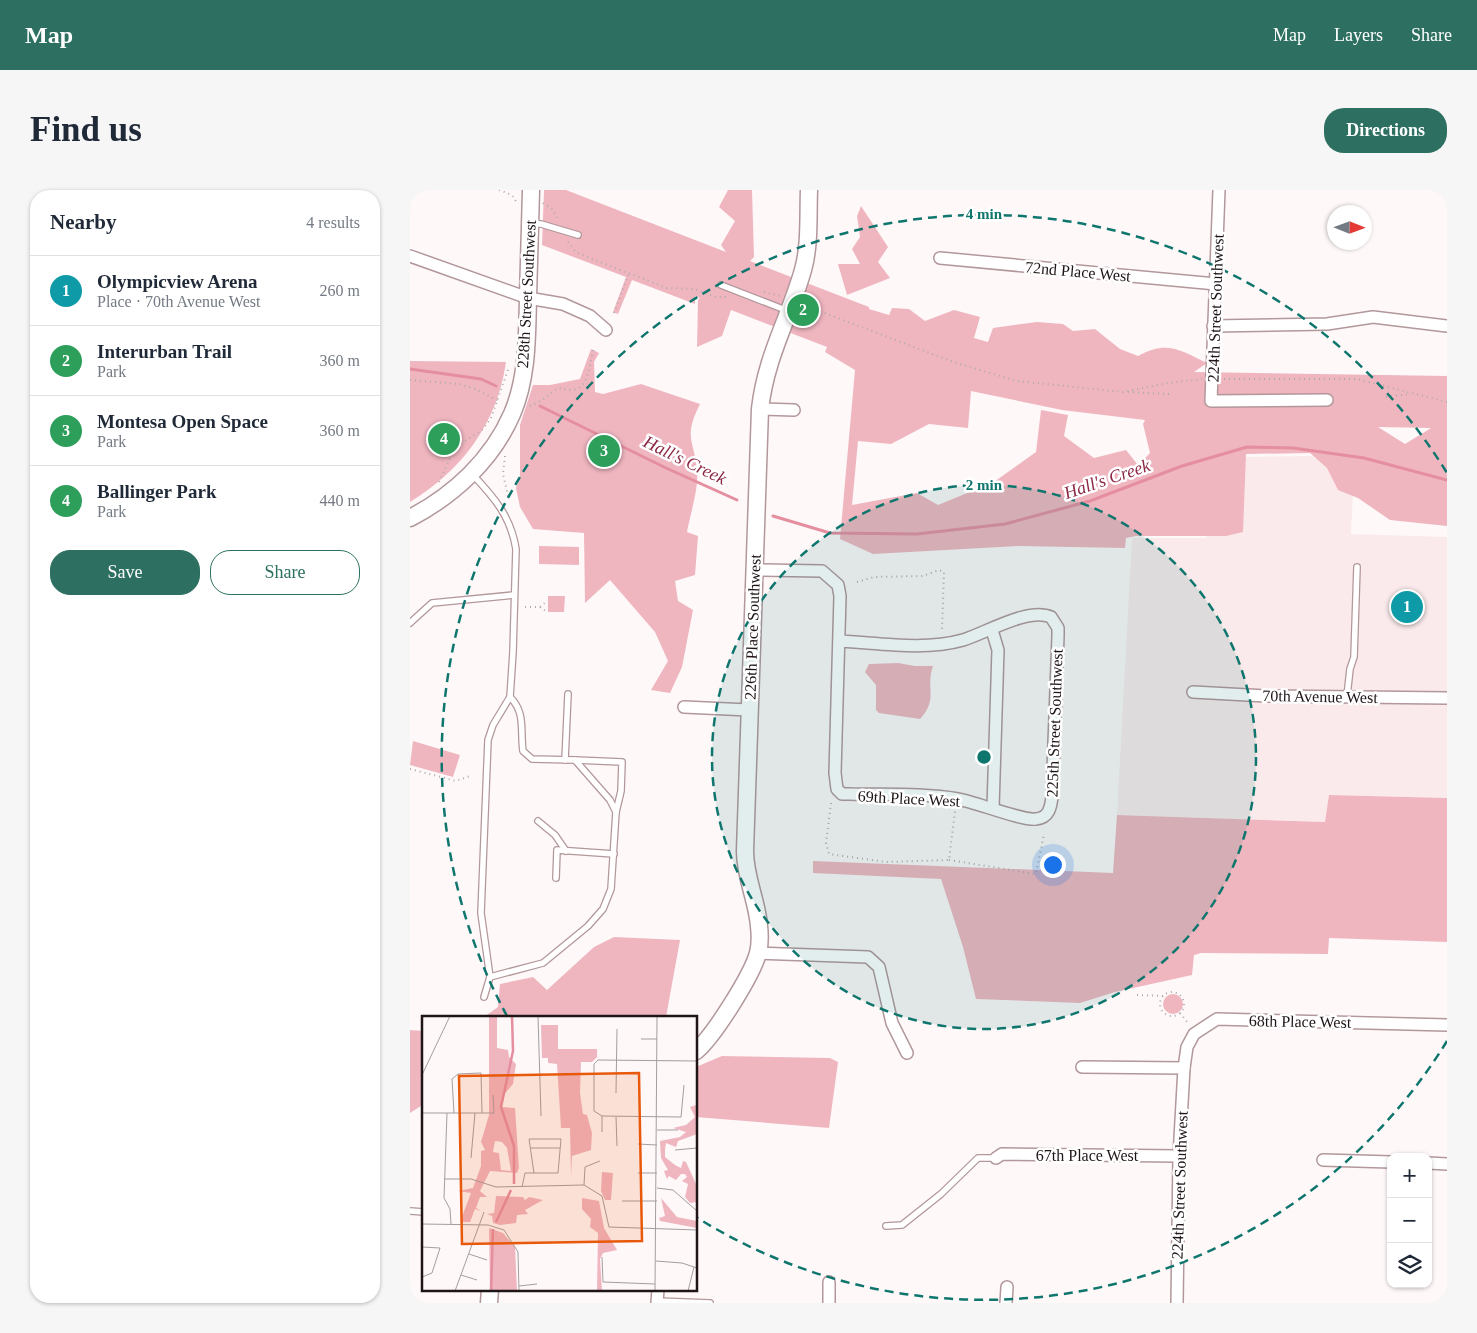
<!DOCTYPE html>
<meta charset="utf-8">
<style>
:root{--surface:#fff;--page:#f6f6f7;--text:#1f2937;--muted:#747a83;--line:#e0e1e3;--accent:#2d7061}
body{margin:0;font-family:"Times New Roman",serif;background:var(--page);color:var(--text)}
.controls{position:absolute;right:15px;bottom:15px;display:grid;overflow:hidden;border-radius:10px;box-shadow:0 1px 4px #0004}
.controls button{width:45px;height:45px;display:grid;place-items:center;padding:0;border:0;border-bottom:1px solid var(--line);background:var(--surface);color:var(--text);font:25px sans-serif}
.compass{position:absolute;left:917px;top:15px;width:45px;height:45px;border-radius:50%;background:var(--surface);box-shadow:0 1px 4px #0004;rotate:91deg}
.you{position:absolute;left:642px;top:674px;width:18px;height:18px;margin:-12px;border:4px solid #fff;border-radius:50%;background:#1a73e8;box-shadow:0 0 0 8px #1a73e833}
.badge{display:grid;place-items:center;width:32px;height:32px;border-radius:50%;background:var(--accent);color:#fff;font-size:16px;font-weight:700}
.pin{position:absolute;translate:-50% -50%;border:2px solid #fff;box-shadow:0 1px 5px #0006}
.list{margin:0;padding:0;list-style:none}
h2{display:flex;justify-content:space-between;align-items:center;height:65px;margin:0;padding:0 20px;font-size:21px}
h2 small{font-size:16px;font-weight:400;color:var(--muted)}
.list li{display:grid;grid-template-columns:32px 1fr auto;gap:15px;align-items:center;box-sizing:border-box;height:70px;padding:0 20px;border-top:1px solid var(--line)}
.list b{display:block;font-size:19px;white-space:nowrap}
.list p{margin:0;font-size:16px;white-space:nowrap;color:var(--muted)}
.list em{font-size:16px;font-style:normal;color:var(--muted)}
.actions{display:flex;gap:10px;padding:15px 20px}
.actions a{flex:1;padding:11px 0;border:1px solid var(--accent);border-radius:20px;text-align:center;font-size:18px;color:var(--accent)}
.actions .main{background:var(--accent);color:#fff}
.icon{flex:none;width:28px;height:28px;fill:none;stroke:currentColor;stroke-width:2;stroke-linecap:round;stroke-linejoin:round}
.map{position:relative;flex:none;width:1037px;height:1113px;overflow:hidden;border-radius:20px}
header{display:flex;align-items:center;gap:30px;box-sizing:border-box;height:70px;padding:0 25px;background:var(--accent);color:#fff}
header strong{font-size:24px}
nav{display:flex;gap:28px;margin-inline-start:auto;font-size:18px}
.intro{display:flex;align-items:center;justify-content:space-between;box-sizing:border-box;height:120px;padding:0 30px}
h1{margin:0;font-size:35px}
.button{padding:12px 22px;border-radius:20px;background:var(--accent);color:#fff;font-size:18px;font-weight:700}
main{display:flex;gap:30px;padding:0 30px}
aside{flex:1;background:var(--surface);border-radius:20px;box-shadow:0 1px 4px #0004}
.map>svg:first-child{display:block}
.built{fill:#faeaec}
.green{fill:#f0b6c0;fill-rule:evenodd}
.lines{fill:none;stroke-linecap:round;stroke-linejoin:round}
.stream{stroke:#e48e9f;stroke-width:3}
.lane-casing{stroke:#b2979b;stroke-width:8}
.street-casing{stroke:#b2979b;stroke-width:14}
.secondary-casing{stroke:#b2979b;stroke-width:19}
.path{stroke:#b0a9aa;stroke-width:2;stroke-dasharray:1 4;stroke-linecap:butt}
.lane{stroke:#fff;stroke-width:5.5}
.street{stroke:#fff;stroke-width:11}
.secondary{stroke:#fff;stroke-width:16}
.ring{fill:none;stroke:#0f766e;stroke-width:2.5;stroke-dasharray:9 6}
.labels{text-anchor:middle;stroke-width:5;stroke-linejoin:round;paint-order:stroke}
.street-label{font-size:16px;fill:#1f1516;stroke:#fff}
.water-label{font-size:18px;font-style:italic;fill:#8c2845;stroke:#fff}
.inset-river{fill:none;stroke:#e48e9f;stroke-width:2.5}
.inset-road{fill:none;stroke:#a59d9e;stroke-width:1}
.view{fill:#e8590c;fill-opacity:0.15;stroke:#e8590c;stroke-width:2.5}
.inset-edge{fill:none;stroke:#1f1516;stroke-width:2.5}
.centre{fill:#0f766e;stroke:#fff;stroke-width:2.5}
.ring-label{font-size:15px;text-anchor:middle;font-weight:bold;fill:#0f766e;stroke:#fff;stroke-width:5;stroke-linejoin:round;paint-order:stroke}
</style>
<header>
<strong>Map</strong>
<nav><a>Map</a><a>Layers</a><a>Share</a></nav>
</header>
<div class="intro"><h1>Find us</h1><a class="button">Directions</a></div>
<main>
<aside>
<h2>Nearby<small>4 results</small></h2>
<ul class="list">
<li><span class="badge" style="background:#0f9aa8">1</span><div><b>Olympicview Arena</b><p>Place · 70th Avenue West</p></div><em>260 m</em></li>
<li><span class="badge" style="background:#2e9e5b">2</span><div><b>Interurban Trail</b><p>Park</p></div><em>360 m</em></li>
<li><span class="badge" style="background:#2e9e5b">3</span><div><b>Montesa Open Space</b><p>Park</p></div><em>360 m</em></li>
<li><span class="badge" style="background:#2e9e5b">4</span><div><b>Ballinger Park</b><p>Park</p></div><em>440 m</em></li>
</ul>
<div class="actions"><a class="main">Save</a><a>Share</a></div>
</aside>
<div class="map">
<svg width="1037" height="1113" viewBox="0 0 1037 1113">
<rect width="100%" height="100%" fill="#fef8f9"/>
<polygon class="built" points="901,266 944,281 941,344 1037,347 1037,608 919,605 916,632 707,625 722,348 796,348 806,276 834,267"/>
<g class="green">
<path d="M134,0H156L316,62L311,55L325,31L309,17L318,0H342L344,67L340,71L459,117V119L479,125L482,118L499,119L515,131L544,120L570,127L564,148L578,152L583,138L627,132L653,134L663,141L685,139L710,159L728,166C757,150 770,160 797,173L784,182L1037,186V336L980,330L948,308L928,300L917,278L900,263L836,264L833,342L816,346H726L716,348L715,358L608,356L463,364L430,349L445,180L415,162L417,157L321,120L312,146L287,157L288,110L290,108L285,106V114L222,90L208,124L203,122L216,87L132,55ZM561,201L652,220L735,230L733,234L740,263L728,275L716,260L684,268L654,246L658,225L631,220L626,262L584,292L528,315L507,303L442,315L448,251L481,254L519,234L558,238ZM968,237L1021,238L995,254Z"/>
<polygon points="451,16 478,57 468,72 480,88 437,105 428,74 450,74 442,59 450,47 447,26"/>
<path d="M181,159L189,163L184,172L185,202L193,204L231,194L290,214C273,248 284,248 287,281C289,298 280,325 277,342L288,346L285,385L265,391L268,411L283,420L272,477L260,503L241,500L258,471L245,442L200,390L175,413L174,343L123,339L110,317L106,298L110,287V235L123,195H140L170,189Z"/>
<path d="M0,171L96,172C87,234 52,280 0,312Z"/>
<polygon points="129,356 169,357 169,375 129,374"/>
<polygon points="138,406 155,406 154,422 138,422"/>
<path d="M488,473L505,476H523C515,499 529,508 510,529L469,523L466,520V495L455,482L459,474Z"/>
<polygon points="3,551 50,565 43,587 0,575"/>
<polygon points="919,605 1037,608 1037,752 919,748 918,764 791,763 784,765 782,785 705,802 670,813 566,809 553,757 531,689 403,683 403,671 703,683 707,625 915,632"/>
<polygon points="204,747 270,750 256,827 74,827 88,817 90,794 123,787 137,800 184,757"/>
<circle cx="763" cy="814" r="10"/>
<polygon points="0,840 14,841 14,914 0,923"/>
<polygon points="312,866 420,868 428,872 419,938 286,927 286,877"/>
</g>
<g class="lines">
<g class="stream">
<polyline points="0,179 71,189 86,196"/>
<polyline points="130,216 256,278 327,310"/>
<polyline points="363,326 420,343 507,344 595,334 680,311 772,276 837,257 883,258 954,268 1037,290"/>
</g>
<defs>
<g id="lane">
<polyline points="122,34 131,34 168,45"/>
<polyline points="311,95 378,121"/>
<path d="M62,284C84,307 101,327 106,359L103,462L100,507L83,535L78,550L71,723L80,787L74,807"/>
<polyline points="0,433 22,413 104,405"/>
<polyline points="937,506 940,479 944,467 947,377"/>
<polyline points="155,570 158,504"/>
<polyline points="165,570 212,572 211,601 206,622"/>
<polyline points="128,631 145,645 156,661"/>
<polyline points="146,688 147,660 204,664"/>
<path d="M80,787L133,773L178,736L193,719L201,699L206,622L200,610L165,570L122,569L113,561C110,540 116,523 100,507"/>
<polyline points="0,1021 14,1022"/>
<polyline points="476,1036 492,1035 531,1004 568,968 586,968"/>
<polyline points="247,1111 300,1113"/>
</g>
<g id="street">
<polyline points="809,0 801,211 917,210"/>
<polyline points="0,66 118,108 153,114 180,126 196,140"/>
<polyline points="530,68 806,94"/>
<polyline points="803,136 917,134 963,127 1037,136"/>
<polyline points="350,219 384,220"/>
<path d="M344,380L412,381L428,395L430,406L425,583L427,599L432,604H439C475,605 513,603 548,609C565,612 613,631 626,629C639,628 641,617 642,606L648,446V438L641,427C618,417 576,443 553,450C514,461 469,453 429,451"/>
<polyline points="582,440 588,460 583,618"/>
<polyline points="783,502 856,506 1037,508"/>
<polyline points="274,517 339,520"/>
<polyline points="348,763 458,767 469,777 482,833 497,863"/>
<polyline points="672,877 774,878"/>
<polyline points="586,968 592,964 769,966"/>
<polyline points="913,970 981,972"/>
<polyline points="1018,973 1037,974"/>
<polyline points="247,1113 248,1099"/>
<polyline points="419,1113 419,1092"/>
<polyline points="596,1113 597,1097"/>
<polyline points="767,1113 769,966 774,878 777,857 784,844 807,829 1037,835"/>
</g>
<g id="secondary">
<path d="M0,328C44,305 82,270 102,224C118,187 117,145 118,107C119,71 120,36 121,0"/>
<path d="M286,861C304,846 342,785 348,763C350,755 350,745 349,736C347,710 335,688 335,661L350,219C356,166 379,129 393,80C400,55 398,26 399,0"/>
<polyline points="79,1113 80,1099"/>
</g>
</defs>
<use href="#lane" class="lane-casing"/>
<use href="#street" class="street-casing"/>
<use href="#secondary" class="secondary-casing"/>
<g class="path">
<polyline points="89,0 102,5 107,13"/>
<polyline points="133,13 142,19 149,31"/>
<polyline points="158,52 166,62 177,67 257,98 285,99 305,107 317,107"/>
<polyline points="354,102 371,106"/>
<polyline points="396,116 546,173 607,191 713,202 758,193 792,189"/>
<polyline points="204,123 219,83"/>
<polyline points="814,189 947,189 1037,212"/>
<polyline points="0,190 49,194 65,199 89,211"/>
<polyline points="718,202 760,204"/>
<polyline points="976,207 999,204"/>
<path d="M120,216L131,211L148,198C153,198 156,200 160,200C182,200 178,169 185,157"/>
<polyline points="95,266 93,284 99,310"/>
<polyline points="29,292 45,258 73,239 81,228 99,177"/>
<polyline points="447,392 464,387 513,386 529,380 534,382 532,441"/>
<polyline points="115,417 130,417 136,412"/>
<polyline points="130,417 137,422"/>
<polyline points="0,579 46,591 60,586"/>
<polyline points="421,613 416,653 419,664 476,672 539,670 545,621"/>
<polyline points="539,670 626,684 634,644"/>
<circle cx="762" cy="814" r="12"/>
<polyline points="727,805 754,806"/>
<polyline points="770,823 778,833"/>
</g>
<use href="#lane" class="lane"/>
<use href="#street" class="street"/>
<use href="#secondary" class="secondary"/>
</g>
<circle cx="574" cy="567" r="272" fill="#0f766e" fill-opacity=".12"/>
<g class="ring">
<circle cx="574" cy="567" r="272"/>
<path d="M1037 851A543 543 0 0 1 286 1027M97 826A543 543 0 0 1 1037 283"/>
</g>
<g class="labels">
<g class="street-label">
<text transform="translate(668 81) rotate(5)" y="6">72nd Place West</text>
<text transform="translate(116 104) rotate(-87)" y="6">228th Street Southwest</text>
<text transform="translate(805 118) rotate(-88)" y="6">224th Street Southwest</text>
<text transform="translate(342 437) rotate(-88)" y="6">226th Place Southwest</text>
<text transform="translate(910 506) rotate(1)" y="6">70th Avenue West</text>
<text transform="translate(644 533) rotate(-88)" y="6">225th Street Southwest</text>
<text transform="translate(499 608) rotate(3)" y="6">69th Place West</text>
<text transform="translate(890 831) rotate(1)" y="6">68th Place West</text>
<text x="677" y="971">67th Place West</text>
<text transform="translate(769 995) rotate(-88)" y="6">224th Street Southwest</text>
</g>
<g class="water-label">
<text transform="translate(275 270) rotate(26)" y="6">Hall's Creek</text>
<text transform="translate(697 289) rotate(-19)" y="6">Hall's Creek</text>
</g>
</g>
<g transform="translate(12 826)">
<rect width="275" height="275" fill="#fef8f9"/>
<path d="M67,0H75V32L86,34L87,41L94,48L91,68L80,81V91L93,92L97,152L95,157L68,155L58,175L65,181H58L54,192L59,195L53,193L48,206H38L49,177L36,175L51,172L59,150V135L63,134L59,126L67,99ZM73,125L80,126L85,132L89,155L79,154L77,137L71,136ZM119,9H136V33H175V41L170,46H159L158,77L161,98L165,99L170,117L169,134L150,140L149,161L148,112H139L135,48L126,47V42H120ZM274,89L275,118L256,125L254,131L244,127L243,133V141L253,149L259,152L261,145L264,146L275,170V186L268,187L263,181L266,168L260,165L265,161L263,158H259L254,164L247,160L245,163L242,155L246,154L239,142L238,125L258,121L264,116L251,112L264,109L273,101L268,91ZM180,156L191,157L189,184H183L179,175ZM74,180L101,181L103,184L107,181L121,184L103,194L106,198L95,199L94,207L78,209L71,207L70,200L65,198L72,197ZM160,182L177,185L182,212L195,234L181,237L178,243L180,275H175L176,217L168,211L169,203L160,193ZM239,182L255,201L275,205V212L238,205L237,202L243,200ZM67,212L81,217L93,231L95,275H68Z" fill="#f0b6c0" fill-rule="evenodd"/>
<path class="inset-river" d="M90,0L91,35L79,91L92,130V168M74,206L89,174M69,275L71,213"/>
<path class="inset-road" d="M116,0L119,100M219,23H235M0,59L28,0M262,69L259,101L180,100L172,95V48L176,44L275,45M194,77L195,13M0,97H72L71,79M25,97L22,182L28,193L29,208M32,97L30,63L36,58L59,57L60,97M180,100V116M194,101L195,130M235,114H256M216,128L235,129M109,132H138M253,134L275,132M49,142L53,97M216,157H235M22,163H49L74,171L162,169L180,180L187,211L275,214M162,169L163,151L178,145M100,171L103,157H136L139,123H107L112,157M235,172L251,174L275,195M200,185H235M0,208L66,209L82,214L96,236L97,275M0,231L18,232M47,238L65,244M180,241L181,266L233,268M234,245L260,247L275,252M39,259L55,264M0,261L10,257L18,232M97,270L115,268M33,275L62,196M233,275L235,0M266,275L272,251"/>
<path class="view" d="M217,57L220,225L40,228L37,60Z"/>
<rect width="275" height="275" class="inset-edge"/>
</g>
<circle cx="574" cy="567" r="8" class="centre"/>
<g class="ring-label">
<text x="574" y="29">4 min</text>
<text x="574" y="300">2 min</text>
</g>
</svg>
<div class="controls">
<button>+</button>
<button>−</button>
<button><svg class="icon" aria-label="layers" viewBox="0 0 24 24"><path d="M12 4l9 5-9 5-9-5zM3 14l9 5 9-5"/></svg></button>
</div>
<svg class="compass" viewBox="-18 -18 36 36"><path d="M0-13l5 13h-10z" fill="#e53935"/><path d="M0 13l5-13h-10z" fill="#747a83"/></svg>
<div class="you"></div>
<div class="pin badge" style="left:997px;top:417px;background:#0f9aa8">1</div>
<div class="pin badge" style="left:393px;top:120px;background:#2e9e5b">2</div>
<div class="pin badge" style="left:194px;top:261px;background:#2e9e5b">3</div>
<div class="pin badge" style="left:34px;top:249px;background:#2e9e5b">4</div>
</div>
</main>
